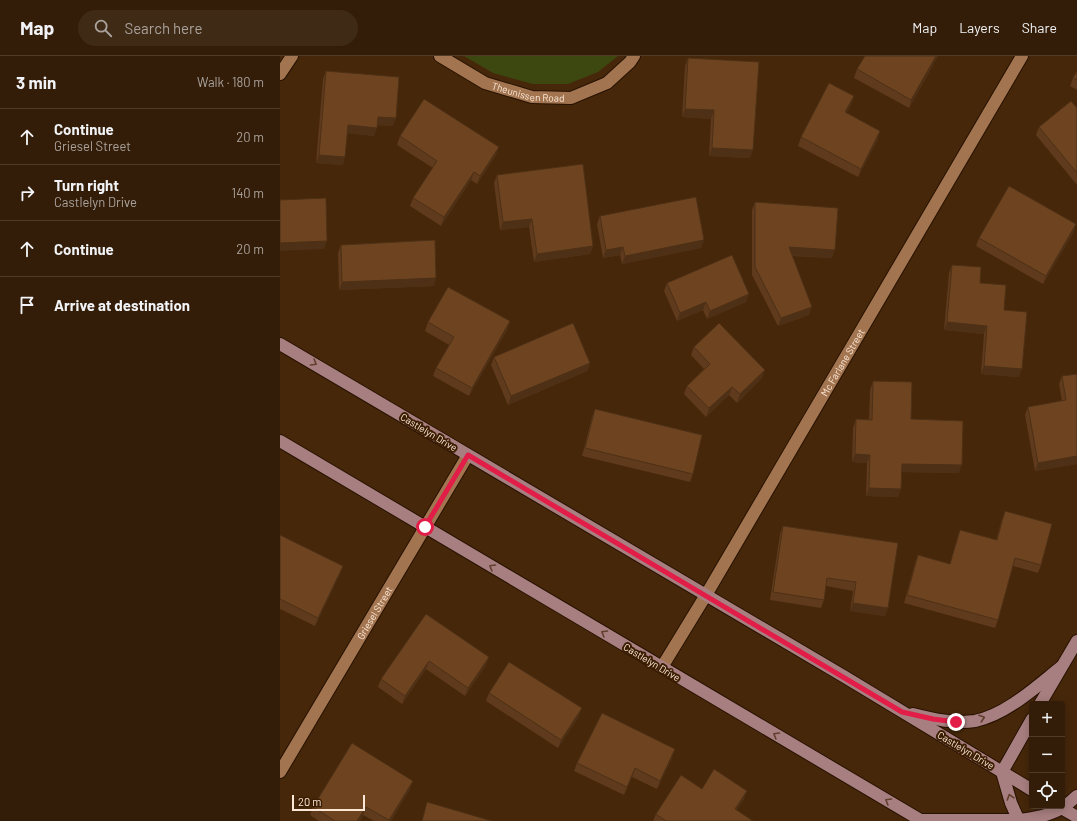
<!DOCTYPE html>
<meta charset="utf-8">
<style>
:root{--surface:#341d08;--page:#3f2a16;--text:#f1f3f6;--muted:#a9a29c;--line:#4e3b29}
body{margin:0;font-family:Barlow,sans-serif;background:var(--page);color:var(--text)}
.controls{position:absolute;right:12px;bottom:12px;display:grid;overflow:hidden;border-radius:4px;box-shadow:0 2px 10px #0003}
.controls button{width:36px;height:36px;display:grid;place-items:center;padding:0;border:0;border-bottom:1px solid var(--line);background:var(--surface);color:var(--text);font:20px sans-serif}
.scale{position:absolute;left:12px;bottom:10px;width:73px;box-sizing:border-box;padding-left:4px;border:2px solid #fce7d7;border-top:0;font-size:11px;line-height:14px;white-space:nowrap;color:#fce7d7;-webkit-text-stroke:3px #3b1d01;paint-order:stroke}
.stop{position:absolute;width:12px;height:12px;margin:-9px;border:3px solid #e11d48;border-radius:50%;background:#fff}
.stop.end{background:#e11d48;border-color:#fff;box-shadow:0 1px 4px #0008}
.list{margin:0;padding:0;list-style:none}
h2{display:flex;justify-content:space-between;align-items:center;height:52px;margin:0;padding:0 16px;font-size:17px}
h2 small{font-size:13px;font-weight:400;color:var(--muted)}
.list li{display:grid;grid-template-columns:26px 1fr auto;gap:12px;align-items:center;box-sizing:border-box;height:56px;padding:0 16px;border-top:1px solid var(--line)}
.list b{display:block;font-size:15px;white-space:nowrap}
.list p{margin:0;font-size:13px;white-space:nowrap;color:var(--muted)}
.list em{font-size:13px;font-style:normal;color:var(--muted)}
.icon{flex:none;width:22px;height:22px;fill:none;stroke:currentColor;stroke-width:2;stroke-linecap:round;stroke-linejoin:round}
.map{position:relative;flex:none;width:797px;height:765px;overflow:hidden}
header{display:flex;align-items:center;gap:24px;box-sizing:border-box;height:56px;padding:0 20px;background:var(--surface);border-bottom:1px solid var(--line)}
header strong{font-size:19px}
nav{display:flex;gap:22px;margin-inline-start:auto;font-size:14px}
.search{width:280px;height:36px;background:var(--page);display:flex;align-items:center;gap:10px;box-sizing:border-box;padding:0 14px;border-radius:22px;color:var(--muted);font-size:15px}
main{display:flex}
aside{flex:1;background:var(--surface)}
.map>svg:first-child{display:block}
.green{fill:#3d4710}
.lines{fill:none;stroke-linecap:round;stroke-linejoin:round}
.street-casing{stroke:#271201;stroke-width:14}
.secondary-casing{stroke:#271201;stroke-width:14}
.street{stroke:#a27550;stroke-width:12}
.secondary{stroke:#a87f80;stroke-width:12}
.wall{fill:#5f3a1c}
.shaded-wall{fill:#4d3016}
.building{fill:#6e4420;stroke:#4d3016}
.oneway{stroke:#613f2d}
.route{stroke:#e11d48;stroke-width:5}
.labels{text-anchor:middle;stroke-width:4;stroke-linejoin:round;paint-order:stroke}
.street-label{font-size:10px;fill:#fce7d7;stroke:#3b1d01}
</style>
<header>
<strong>Map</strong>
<div class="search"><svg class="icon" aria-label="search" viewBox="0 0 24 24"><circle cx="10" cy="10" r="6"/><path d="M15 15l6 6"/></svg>Search here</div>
<nav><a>Map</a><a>Layers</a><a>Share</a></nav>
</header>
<main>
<aside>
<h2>3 min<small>Walk · 180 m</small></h2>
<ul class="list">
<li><svg class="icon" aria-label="ahead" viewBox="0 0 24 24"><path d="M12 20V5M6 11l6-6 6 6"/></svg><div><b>Continue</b><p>Griesel Street</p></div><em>20 m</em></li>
<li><svg class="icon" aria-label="right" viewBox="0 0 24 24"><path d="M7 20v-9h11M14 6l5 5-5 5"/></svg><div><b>Turn right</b><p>Castlelyn Drive</p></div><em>140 m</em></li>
<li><svg class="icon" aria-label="ahead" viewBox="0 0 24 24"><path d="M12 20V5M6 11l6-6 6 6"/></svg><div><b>Continue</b></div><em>20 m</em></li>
<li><svg class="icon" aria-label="arrive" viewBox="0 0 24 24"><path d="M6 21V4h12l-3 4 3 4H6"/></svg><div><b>Arrive at destination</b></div></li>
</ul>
</aside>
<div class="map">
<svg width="797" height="765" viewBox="0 0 797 765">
<rect width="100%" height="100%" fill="#46270a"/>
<polygon class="green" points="184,0 338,0 318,16 288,28 253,28 213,17"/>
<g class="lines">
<defs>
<g id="street">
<path id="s1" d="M160,0L205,27L252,41L291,42L327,27L350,6L354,0"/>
<polyline points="0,18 12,0"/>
<path id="s2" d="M382,611L426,539L742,0"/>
<path id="s3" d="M0,716L188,399"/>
</g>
<g id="secondary">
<polyline points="0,288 565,621 752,734"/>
<polyline points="0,385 642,765"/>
<polyline points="760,648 797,585"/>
<path d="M633,658C653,663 674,668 695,665C726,659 757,630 781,611"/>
<polyline points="778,750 797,761"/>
<path d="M639,764H739C753,762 769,760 782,752C787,749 792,744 797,740"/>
<polyline points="739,765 731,747 722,716 752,663"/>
</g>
</defs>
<use href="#street" class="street-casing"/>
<use href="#secondary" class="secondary-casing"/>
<use href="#street" class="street"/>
<use href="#secondary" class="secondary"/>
</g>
<g class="wall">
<polygon points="585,0 658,0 629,52 574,22 577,13"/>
<polygon points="408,2 470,102 429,100 431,63 402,61 405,10"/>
<polygon points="46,15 113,70 97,69 94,80 67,77 63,109 36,107 43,23"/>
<polygon points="797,15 797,34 790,30 793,22"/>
<polygon points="571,49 566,57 598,83 578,121 518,90 521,81"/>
<polygon points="797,52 797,129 756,79 759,71"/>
<polygon points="120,80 216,99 197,128 191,124 161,170 130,150 133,142 153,112 117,89"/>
<polygon points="217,119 313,190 310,198 254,206 249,171 220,174 214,127"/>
<polygon points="475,146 552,202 512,200 529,259 498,270 472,219 472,154"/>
<polygon points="320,160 421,192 342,208 340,199 323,202 317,168"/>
<polygon points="796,168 793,177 763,228 696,190 699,182"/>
<polygon points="61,189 154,230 59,234 58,197"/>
<polygon points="672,209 700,227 724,254 739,321 701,318 704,278 664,274 669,217"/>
<polygon points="387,227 466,246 427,263 423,254 397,265 384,235"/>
<polygon points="230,265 227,274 189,340 153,320 156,312 169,289 145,275 148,266"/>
<polygon points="414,291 482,322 457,347 449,339 426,361 404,338 407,330 424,313 411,299"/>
<polygon points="214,301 310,307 307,315 228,349 211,309"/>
<polygon points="797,318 797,408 755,415 745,359 748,351 782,345 779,328 782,320"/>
<polygon points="593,325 631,363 679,417 621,416 618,441 586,440 587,407 572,406 573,372 576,363 589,364 590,334"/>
<polygon points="315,353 413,418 410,426 302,400 312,361"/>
<polygon points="725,455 761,509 758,517 733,510 718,564 715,572 624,547 635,507 638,499 670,508 680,474 716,484 722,463"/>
<polygon points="503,470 618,487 605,560 570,555 573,535 546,530 544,544 541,552 490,544 500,478"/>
<polygon points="0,479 63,510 60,518 35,570 0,553"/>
<polygon points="146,558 206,609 185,640 146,613 122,648 98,631 101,623"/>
<polygon points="209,637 299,660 278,692 206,645"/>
<polygon points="392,702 377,733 352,721 344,739 294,715 297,707"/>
<polygon points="130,733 111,765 94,765 83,759 80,765 39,765 30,759 33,751"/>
<polygon points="422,733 464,743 456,754 473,765 373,765 376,758"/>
</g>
<g class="shaded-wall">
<polygon points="656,0 658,0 629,52 631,44"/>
<polygon points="574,40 571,49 562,65 565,56"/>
<polygon points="405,53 434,54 431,63 402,61"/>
<polygon points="98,61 116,62 113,70 95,69"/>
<polygon points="68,69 97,72 94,80 65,77"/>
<polygon points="600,75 598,83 578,121 581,113"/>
<polygon points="219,91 216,99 197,128 200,120"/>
<polygon points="432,92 473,94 470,102 429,100"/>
<polygon points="39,99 65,101 63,109 36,107"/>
<polygon points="194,116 191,124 161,170 164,161"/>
<polygon points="252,163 249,171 220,174 223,166"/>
<polygon points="796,168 793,177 763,228 766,220"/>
<polygon points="424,184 421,192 342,208 345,200"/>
<polygon points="47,185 44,193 0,195 0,187"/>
<polygon points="313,190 310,198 254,206 257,198"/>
<polygon points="343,191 340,199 323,202 326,194"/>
<polygon points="509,191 555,194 552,202 506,199"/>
<polygon points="156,222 154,230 59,234 62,226"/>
<polygon points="469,238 466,246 427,263 430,255"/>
<polygon points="426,246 423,254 397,265 400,257"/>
<polygon points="532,251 529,259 498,270 501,262"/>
<polygon points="230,265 227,274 189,340 192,332"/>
<polygon points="667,266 707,270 704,278 664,274"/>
<polygon points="310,307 307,315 228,349 231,340"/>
<polygon points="704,310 742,313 739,321 701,318"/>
<polygon points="485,314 482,322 457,347 460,338"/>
<polygon points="452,331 449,339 426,361 429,352"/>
<polygon points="575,398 590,399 587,407 572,406"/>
<polygon points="797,400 797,408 755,415 758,407"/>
<polygon points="622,408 682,409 679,417 619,416"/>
<polygon points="589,432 621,433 618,441 586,440"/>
<polygon points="63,510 60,518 35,570 38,562"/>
<polygon points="573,547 608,552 605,560 570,555"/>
<polygon points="209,601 206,609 185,640 188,632"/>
<polygon points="149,605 146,613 122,648 125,640"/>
<polygon points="302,652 299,660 278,692 281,684"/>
<polygon points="395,693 392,702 377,733 380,725"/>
<polygon points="355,712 352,721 344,739 347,731"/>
<polygon points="133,725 130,733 111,765 109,765"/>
<polygon points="467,735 464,743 452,761 455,753"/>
<polygon points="86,751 83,759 80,765 77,765"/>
</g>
<g class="building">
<polygon points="585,0 656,0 631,44 577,13"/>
<polygon points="408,2 479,6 473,94 432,92 434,54 405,53"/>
<polygon points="46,15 119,21 116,62 98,61 97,72 68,69 65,101 39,99"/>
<polygon points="797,15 797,24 793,22"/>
<polygon points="549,27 574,40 565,56 600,75 581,113 521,81"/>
<polygon points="144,43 219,91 200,120 194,116 164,161 133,142 157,105 120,80"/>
<polygon points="791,45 797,52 797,117 759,71"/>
<polygon points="303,108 313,190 257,198 252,163 223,166 217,119"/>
<polygon points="729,130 796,168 766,220 699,182"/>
<polygon points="416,141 424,184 345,200 343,191 326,194 320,160"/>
<polygon points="46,142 47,185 0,187 0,144"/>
<polygon points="475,146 558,152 555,194 509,191 532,251 501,262 475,211"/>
<polygon points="155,184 156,222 62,226 61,189"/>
<polygon points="452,199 469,238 430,255 426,246 400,257 387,227"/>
<polygon points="672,209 701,211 700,227 726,229 724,254 747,256 742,313 704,310 707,270 667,266"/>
<polygon points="168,231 230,265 192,332 156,312 174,281 148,266"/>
<polygon points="293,267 310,307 231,340 214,301"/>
<polygon points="439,267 485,314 460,338 452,331 429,352 407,330 430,308 414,291"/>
<polygon points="797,318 797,400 758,407 748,351 786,344 782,320"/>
<polygon points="593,325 632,326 631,363 683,365 682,409 622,408 621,433 589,432 590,399 575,398 576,363 592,364"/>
<polygon points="315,353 422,379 413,418 305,392"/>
<polygon points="725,455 772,468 761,509 735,502 718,564 627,539 638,499 670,508 680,474 717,484"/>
<polygon points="503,470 618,487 608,552 573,547 576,526 547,522 544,544 493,536"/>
<polygon points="0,479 63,510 38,562 0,543"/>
<polygon points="146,558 209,601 188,632 149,605 125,640 101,623"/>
<polygon points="229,606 302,652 281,684 209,637"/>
<polygon points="322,657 395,693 380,725 355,712 347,731 297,707"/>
<polygon points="72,687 133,725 109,764 86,751 77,765 55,765 33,751"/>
<polygon points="434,713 467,735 455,753 473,765 386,765 376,758 401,719 422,733"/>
<polygon points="147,746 212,765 142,765"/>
</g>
<defs><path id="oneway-chevron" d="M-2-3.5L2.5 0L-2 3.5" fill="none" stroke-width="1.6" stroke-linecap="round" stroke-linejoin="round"/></defs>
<g class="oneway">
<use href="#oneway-chevron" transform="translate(34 307) rotate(31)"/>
<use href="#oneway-chevron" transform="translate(212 511) rotate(-149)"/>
<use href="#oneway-chevron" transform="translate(324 577) rotate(-149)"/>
<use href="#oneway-chevron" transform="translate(702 662) rotate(-18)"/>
<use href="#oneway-chevron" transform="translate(496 679) rotate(-149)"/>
<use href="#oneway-chevron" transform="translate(730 741) rotate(-107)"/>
<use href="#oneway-chevron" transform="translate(608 745) rotate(-149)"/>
</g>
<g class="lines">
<polyline class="route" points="145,471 188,399 622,656 653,663 676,666"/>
</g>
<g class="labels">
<g class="street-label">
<text dy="4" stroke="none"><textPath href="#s1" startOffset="97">Theunissen Road</textPath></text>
<text dy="4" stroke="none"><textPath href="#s2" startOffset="354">Mc Farlane Street</textPath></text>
<text transform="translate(149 376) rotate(31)" y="4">Castlelyn Drive</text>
<text dy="4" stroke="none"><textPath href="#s3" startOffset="185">Griesel Street</textPath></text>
<text transform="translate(372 606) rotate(31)" y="4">Castlelyn Drive</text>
<text transform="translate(686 694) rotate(31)" y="4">Castlelyn Drive</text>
</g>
</g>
</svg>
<div class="controls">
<button>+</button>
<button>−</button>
<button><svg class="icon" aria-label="locate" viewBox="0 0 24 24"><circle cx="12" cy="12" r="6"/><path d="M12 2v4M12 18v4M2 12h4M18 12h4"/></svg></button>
</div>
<div class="scale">20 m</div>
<div class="stop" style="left:145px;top:471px"></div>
<div class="stop end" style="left:676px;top:666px"></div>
</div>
</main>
